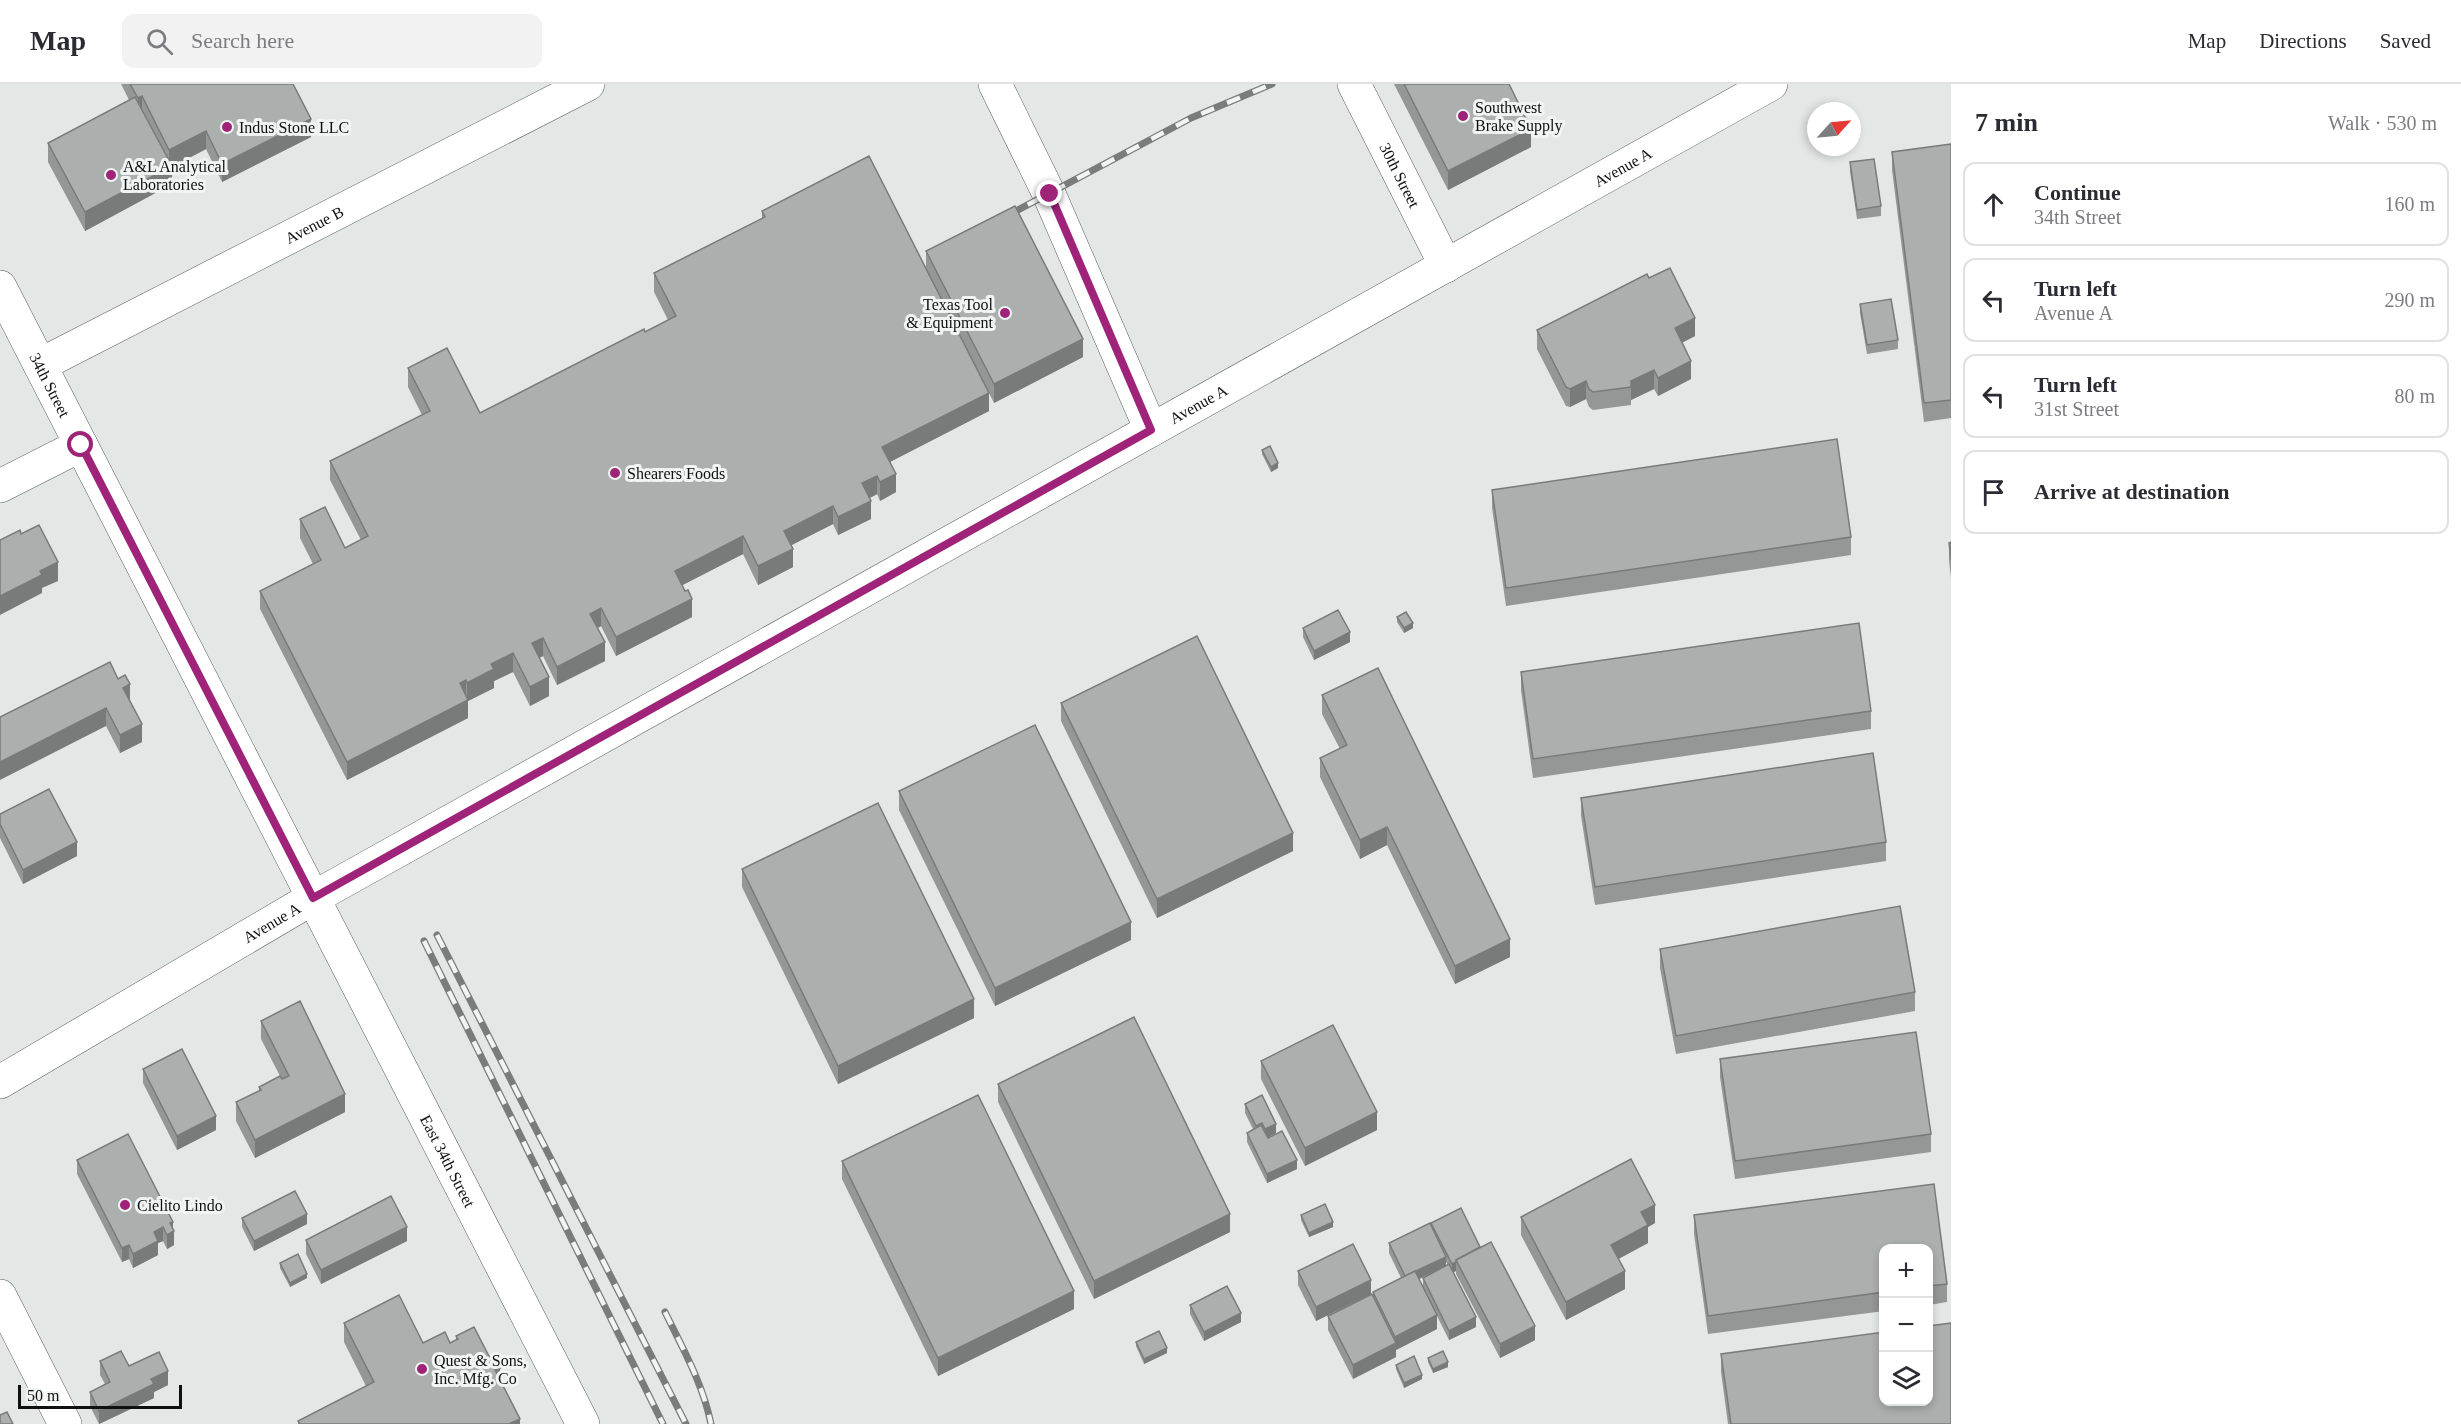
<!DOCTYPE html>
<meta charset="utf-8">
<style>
:root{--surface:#fff;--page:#f2f2f3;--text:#2b2b33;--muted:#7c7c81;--line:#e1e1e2}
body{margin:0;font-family:"Times New Roman",serif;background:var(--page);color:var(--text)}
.controls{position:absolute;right:18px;bottom:18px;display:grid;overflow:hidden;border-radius:12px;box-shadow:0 3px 9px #0003}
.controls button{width:54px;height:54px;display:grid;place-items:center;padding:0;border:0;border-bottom:2px solid var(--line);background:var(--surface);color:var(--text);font:30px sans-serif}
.compass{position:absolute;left:1807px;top:18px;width:54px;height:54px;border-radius:50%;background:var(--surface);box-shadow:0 3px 9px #0003;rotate:63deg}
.scale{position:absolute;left:18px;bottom:15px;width:164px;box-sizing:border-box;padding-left:6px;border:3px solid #0f1010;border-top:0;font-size:16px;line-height:21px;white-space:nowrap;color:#0f1010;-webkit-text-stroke:4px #f0f5f3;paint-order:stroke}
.stop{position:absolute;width:18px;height:18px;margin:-14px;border:4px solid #9e2379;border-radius:50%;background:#fff}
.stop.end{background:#9e2379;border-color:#fff;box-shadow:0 2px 6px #0008}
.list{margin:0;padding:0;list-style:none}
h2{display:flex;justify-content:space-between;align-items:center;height:78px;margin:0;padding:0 24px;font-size:26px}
h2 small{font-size:20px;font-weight:400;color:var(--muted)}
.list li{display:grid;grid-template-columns:39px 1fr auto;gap:18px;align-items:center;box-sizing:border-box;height:84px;margin:0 12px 12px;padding:0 12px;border:2px solid var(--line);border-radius:12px}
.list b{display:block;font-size:22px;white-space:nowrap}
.list p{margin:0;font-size:20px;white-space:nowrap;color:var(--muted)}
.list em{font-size:20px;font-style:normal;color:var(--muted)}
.icon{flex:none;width:33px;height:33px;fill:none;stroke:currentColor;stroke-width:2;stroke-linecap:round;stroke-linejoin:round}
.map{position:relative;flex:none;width:1951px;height:1340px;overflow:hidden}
header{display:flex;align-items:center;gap:36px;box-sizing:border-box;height:84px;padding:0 30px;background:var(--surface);border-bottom:2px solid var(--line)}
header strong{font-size:28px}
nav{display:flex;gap:33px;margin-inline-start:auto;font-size:21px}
.search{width:420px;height:54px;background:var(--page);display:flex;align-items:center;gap:15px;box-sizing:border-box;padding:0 21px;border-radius:12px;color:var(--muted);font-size:22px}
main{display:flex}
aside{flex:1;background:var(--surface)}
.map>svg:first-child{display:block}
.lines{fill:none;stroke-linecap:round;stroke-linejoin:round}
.minor-casing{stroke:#5b5f5d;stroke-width:34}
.major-casing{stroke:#5b5f5d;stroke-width:34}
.minor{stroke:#fff;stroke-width:33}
.major{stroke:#fff;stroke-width:33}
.rail-casing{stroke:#797c7b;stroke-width:7}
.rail{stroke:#f0f5f3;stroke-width:4.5;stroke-dasharray:14;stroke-linecap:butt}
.wall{fill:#939796;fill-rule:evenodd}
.shaded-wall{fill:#787b7a}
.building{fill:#abb0ae;stroke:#787b7a;stroke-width:1.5}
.route{stroke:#9e2379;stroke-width:8}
.poi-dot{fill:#9e2379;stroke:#f0f5f3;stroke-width:2}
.labels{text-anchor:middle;stroke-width:6;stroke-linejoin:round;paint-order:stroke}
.poi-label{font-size:16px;fill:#0f1010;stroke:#f0f5f3;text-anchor:start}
.street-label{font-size:16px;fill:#0f1010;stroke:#f0f5f3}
</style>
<header>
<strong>Map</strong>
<div class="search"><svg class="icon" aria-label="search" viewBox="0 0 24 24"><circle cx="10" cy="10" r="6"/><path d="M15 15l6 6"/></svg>Search here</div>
<nav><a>Map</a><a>Directions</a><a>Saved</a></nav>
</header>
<main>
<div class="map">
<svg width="1951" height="1340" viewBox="0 0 1951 1340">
<rect width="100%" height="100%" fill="#e3e7e6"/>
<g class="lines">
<defs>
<g id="minor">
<polyline points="995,0 1049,110 1151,346"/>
<path id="s1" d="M1354,0L1446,182"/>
<path id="s2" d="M40,281L588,0"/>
<polyline points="0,402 81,361"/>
<polyline points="0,1212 65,1340"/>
</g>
<g id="major">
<path id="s3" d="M0,203L583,1340"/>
<path id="s4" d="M0,998L313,814L1771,0"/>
</g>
</defs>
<use href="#minor" class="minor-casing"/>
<use href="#major" class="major-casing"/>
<use href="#minor" class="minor"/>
<use href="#major" class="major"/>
<defs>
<g id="rail">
<polyline points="1003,134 1191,34 1272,0"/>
<polyline points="437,851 686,1340"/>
<polyline points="424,857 663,1340"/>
<path d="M665,1228C683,1265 703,1300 711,1340"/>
</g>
</defs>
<use href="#rail" class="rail-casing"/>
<use href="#rail" class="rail"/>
</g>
<g class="wall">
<polygon points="121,0 293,0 311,53 222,98 206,65 172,83 172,100 85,147 48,78 48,59 129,16"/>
<polygon points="1394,0 1509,0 1531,63 1448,106"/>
<polygon points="1951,60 1951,334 1924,338 1892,86 1892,68"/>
<polygon points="1850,78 1881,122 1881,132 1857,135 1850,87"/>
<polygon points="762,127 926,186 926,167 1083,273 994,319 989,309 989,327 890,378 896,408 880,417 877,410 870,414 871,435 838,451 833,440 791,461 793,483 758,501 743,470 682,501 692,533 616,572 601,542 598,544 605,577 557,601 543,572 539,574 549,612 530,622 513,588 494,597 494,604 468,617 468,634 347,696 260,525 260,507 313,480 300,454 300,435 345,464 361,456 330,396 330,377 422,331 408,303 408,284 480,329 668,236 654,208 654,189 762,134"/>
<polygon points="1649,194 1695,252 1682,259 1691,295 1658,312 1654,305 1631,316 1631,321 1593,326 1589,323 1586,315 1570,323 1566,322 1537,265 1537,246"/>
<polygon points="1860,220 1898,256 1898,265 1867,270 1860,229"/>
<polygon points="1262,366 1278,384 1271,388 1262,370"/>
<polygon points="1492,406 1851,453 1851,471 1506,522 1492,424"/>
<polygon points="1951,458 1951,494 1949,477 1949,459"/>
<polygon points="1397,533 1413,544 1404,549 1397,538"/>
<polygon points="1303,544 1350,558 1314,576 1303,553"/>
<polygon points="1521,588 1871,627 1871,645 1533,694 1521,606"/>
<polygon points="1322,611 1510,873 1455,900 1387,761 1360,775 1320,693 1320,674 1340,665 1322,630"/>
<polygon points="130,616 142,658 120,669 106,642 0,633"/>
<polygon points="1061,619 1293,767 1157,834 1061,637"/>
<polygon points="899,707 1131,856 995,922 899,726"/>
<polygon points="1581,714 1886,758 1886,777 1595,821 1581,732"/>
<polygon points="0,730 77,772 23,800 0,754"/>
<polygon points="742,785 974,934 838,1000 742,803"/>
<polygon points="1660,865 1915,908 1915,927 1676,970 1660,884"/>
<polygon points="261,937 345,1028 255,1074 236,1037 236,1018 259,1007 259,1003 280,992 261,955"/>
<polygon points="1720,975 1931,1050 1931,1068 1735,1095 1720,993"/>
<polygon points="1261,977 1377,1046 1305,1082 1261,995"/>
<polygon points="143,985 216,1046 177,1066 143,999"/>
<polygon points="998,1000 1230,1148 1094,1215 998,1018"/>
<polygon points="1245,1020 1276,1049 1268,1053 1297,1085 1267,1099 1247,1058 1247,1049 1253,1045 1245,1029"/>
<polygon points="77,1076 173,1144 174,1161 167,1165 163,1157 158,1159 158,1171 133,1184 129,1175 122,1178 77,1090"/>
<polygon points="842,1077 1074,1225 938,1292 842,1095"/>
<polygon points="1934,1100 1947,1200 1947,1218 1929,1221 1929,1164 1884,1164 1884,1227 1708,1250 1694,1150 1694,1131"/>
<polygon points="1301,1131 1333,1143 1309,1153 1301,1136"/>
<polygon points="1521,1133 1655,1139 1648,1143 1648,1159 1618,1175 1625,1205 1566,1236 1521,1151"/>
<polygon points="242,1134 307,1140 254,1167 242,1143"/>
<path d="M1431,1139L1480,1163L1535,1256L1500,1274L1456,1190V1187L1453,1188L1476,1243L1449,1256L1437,1232V1245L1396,1266V1273L1353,1295L1328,1246V1232L1373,1212V1208L1401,1194L1389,1169V1159L1431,1142ZM1446,1178L1448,1181L1423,1194V1203L1419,1195Z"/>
<polygon points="306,1156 407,1157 321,1200 306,1170"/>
<polygon points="280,1179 307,1194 290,1203 280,1184"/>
<polygon points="1298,1187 1371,1210 1316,1237 1298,1201"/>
<polygon points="1190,1221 1241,1238 1204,1257 1190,1230"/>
<polygon points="344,1239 423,1259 450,1259 456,1256 456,1252 491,1276 520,1340 298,1340 298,1337 366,1302 344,1258"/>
<polygon points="1136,1258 1167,1269 1144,1280 1136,1262"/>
<polygon points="1721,1270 1951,1340 1728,1340 1721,1288"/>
<polygon points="1428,1274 1448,1283 1433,1289 1428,1278"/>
<polygon points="100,1277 129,1282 168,1301 154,1308 154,1314 99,1340 90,1322 90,1308 105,1300 100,1291"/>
<polygon points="1396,1281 1422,1295 1404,1304 1396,1285"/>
</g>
<g class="shaded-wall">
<polygon points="142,12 142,31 138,33 138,14"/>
<polygon points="311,35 311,53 222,98 222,80"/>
<polygon points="1531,45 1531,63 1448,106 1448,87"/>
<polygon points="206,47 206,65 172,83 172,100 85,147 85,128 169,83 169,66"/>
<polygon points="1695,234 1695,252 1675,262 1675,244"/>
<polygon points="1083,255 1083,273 994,319 994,300"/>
<polygon points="1691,277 1691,295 1658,312 1658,294"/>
<polygon points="1654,286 1654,305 1631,316 1631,297"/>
<polygon points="1586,297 1586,315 1570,323 1570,305"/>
<polygon points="989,309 989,327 882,382 882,363"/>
<polygon points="1278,379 1278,384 1271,388 1271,383"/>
<polygon points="896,390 896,408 880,417 880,398"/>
<polygon points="877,392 877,410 862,418 862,399"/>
<polygon points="871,417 871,435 838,451 838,433"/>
<polygon points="833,422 833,440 784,465 784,447"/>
<polygon points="743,452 743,470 675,505 675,487"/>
<polygon points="793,465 793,483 758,501 758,482"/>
<polygon points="58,478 58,497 42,504 42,509 0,531 0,512 40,487"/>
<polygon points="692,515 692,533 616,572 616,553"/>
<polygon points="601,524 601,542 590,548 590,530"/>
<polygon points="1413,539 1413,544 1404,549 1404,544"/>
<polygon points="1350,548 1350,558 1314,576 1314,567"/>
<polygon points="543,554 543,572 532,578 532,559"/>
<polygon points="605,558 605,577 557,601 557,583"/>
<polygon points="513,569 513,588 494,597 494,604 468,617 468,634 347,696 347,678 467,616 467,599 491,580"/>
<polygon points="549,593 549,612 530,622 530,603"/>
<polygon points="466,596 466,615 460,599"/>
<polygon points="130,600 130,619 123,604"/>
<polygon points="106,624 106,642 0,696 0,678"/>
<polygon points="142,640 142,658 120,669 120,651"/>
<polygon points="1387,743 1387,761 1360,775 1360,756"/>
<polygon points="1293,749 1293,767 1157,834 1157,815"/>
<polygon points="77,758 77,772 23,800 23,786"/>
<polygon points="1131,838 1131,856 995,922 995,904"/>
<polygon points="1510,855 1510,873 1455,900 1455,882"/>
<polygon points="974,915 974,934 838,1000 838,982"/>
<polygon points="345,1010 345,1028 255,1074 255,1056"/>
<polygon points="1377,1028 1377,1046 1305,1082 1305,1064"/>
<polygon points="216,1032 216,1046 177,1066 177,1052"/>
<polygon points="1276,1040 1276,1049 1265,1055 1265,1045"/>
<polygon points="1297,1076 1297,1085 1267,1099 1267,1090"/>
<polygon points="1655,1121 1655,1139 1648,1143 1648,1159 1611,1179 1611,1161 1641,1128"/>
<polygon points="307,1130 307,1140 254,1167 254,1157"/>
<polygon points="1230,1130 1230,1148 1094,1215 1094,1197"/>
<polygon points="173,1138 173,1148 174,1147 174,1161 167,1165 167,1151 170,1139"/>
<polygon points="1333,1138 1333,1143 1309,1153 1309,1149"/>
<polygon points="163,1143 163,1157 158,1159 158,1171 133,1184 133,1170 154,1148"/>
<polygon points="407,1143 407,1157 321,1200 321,1186"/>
<polygon points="129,1161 129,1175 122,1178 122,1164"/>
<polygon points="1446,1173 1446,1182 1405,1202 1405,1193"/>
<polygon points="1456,1178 1456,1187 1452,1189 1452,1180"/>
<polygon points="1625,1187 1625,1205 1566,1236 1566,1218"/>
<polygon points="307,1190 307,1194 290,1203 290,1199"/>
<polygon points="1371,1196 1371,1210 1316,1237 1316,1223"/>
<polygon points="1074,1207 1074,1225 938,1292 938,1274"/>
<polygon points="1241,1229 1241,1238 1204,1257 1204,1248"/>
<polygon points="1437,1231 1437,1245 1396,1266 1396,1273 1353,1295 1353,1281 1395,1260 1395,1253"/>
<polygon points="1476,1233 1476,1243 1449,1256 1449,1247"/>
<polygon points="1535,1242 1535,1256 1500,1274 1500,1260"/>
<polygon points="1167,1264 1167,1269 1144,1280 1144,1275"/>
<polygon points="1448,1278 1448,1283 1433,1289 1433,1285"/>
<polygon points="500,1284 500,1302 495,1286"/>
<polygon points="168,1287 168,1301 154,1308 154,1314 99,1340 99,1327 151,1295"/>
<polygon points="1422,1291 1422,1295 1404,1304 1404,1299"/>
<polygon points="520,1335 520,1340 509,1340"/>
</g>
<g class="building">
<polygon points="130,0 293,0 311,35 222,80 206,47 169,66 142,12 138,14"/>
<polygon points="1404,0 1509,0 1531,45 1448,87"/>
<polygon points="135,13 172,82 85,128 48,59"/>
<polygon points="1951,60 1951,316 1924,319 1892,68"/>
<polygon points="869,72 989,309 882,363 896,390 880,398 877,392 862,399 871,417 838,433 833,422 784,447 793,465 758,482 743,452 675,487 685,507 688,506 692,515 616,553 601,524 590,530 605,558 557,583 543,554 532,559 549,593 530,603 513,569 491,580 494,585 467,599 466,596 460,599 468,616 347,678 260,507 321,476 300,435 325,423 345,464 368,452 330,377 430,327 408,284 447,264 480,329 644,245 645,248 676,232 654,189 765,133 762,127"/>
<polygon points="1874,75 1881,122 1857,126 1850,78"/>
<polygon points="1015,122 1083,255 994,300 926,167"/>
<polygon points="1670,184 1695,234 1675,244 1691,277 1658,294 1654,286 1631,297 1631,303 1593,308 1589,305 1586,297 1570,305 1566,303 1537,246 1647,190 1649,194"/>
<polygon points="1891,215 1898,256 1867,261 1860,220"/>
<polygon points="1837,355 1851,453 1506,504 1492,406"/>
<polygon points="1270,362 1278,379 1271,383 1262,366"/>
<polygon points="39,441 58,478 40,487 42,491 0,512 0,456 20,446 21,450"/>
<polygon points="1951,458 1951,475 1949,459"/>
<polygon points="1338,526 1350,548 1314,567 1303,544"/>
<polygon points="1406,528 1413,539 1404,544 1397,533"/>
<polygon points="1859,539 1871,627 1533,675 1521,588"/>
<polygon points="1197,552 1293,749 1157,815 1061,619"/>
<polygon points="110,578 118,595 125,591 130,600 123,604 142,640 120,651 106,624 0,678 0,633"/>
<polygon points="1378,584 1510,855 1455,882 1387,743 1360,756 1320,674 1347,661 1322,611"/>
<polygon points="1035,641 1131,838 995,904 899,707"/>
<polygon points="1873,669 1886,758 1595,803 1581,714"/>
<polygon points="49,705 77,758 23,786 0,740 0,730"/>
<polygon points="878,719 974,915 838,982 742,785"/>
<polygon points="1900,822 1915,908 1676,952 1660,865"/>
<polygon points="300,917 345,1010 255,1056 236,1018 261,1006 259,1003 280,992 282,995 289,992 261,937"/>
<polygon points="1134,933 1230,1130 1094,1197 998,1000"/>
<polygon points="1333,941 1377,1028 1305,1064 1261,977"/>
<polygon points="1916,948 1931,1050 1735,1077 1720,975"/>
<polygon points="182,965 216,1032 177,1052 143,985"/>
<polygon points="978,1011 1074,1207 938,1274 842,1077"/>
<polygon points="1262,1011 1276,1040 1265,1045 1262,1039 1256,1042 1245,1020"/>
<polygon points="1261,1041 1268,1054 1282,1047 1297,1076 1267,1090 1247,1049"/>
<polygon points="128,1050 173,1138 170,1139 174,1147 167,1151 163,1143 154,1148 158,1157 133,1170 129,1161 122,1164 77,1076"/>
<polygon points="1631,1075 1655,1121 1641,1128 1648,1141 1611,1161 1625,1187 1566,1218 1521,1133"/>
<polygon points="1934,1100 1947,1200 1929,1202 1929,1164 1884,1164 1884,1208 1708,1232 1694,1131"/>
<polygon points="295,1107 307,1130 254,1157 242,1134"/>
<polygon points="391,1112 407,1143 321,1186 306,1156"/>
<polygon points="1325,1120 1333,1138 1309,1149 1301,1131"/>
<polygon points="1461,1124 1480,1163 1456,1176 1456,1178 1452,1180 1431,1139"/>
<polygon points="1430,1139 1446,1173 1405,1192 1389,1159"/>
<polygon points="1491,1158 1535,1242 1500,1260 1456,1176"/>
<polygon points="1353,1160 1371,1196 1316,1223 1298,1187"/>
<polygon points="298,1170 307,1190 290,1199 280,1179"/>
<polygon points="1449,1180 1476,1233 1449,1247 1423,1194"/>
<polygon points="1415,1187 1437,1231 1395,1253 1373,1208"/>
<polygon points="1227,1202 1241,1229 1204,1248 1190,1221"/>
<polygon points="1372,1210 1396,1259 1353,1281 1328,1232"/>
<polygon points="399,1211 423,1259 445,1248 450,1259 458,1255 456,1252 474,1243 491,1276 495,1274 500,1284 495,1286 520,1335 509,1340 300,1340 298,1337 374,1298 344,1239"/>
<polygon points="1951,1239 1951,1340 1731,1340 1721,1270 1884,1248 1884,1317 1929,1317 1929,1242"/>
<polygon points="1159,1247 1167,1264 1144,1275 1136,1258"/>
<polygon points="121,1267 129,1282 159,1268 168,1287 151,1295 154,1300 99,1327 90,1308 110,1298 100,1277"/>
<polygon points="1443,1267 1448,1278 1433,1285 1428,1274"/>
<polygon points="1414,1272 1422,1291 1404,1299 1396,1281"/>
<polygon points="7,1328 13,1340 0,1340 0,1331"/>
</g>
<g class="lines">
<polyline class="route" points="81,361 313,814 1151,346 1050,110"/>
</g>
<g class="poi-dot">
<circle cx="1463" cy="32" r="6"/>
<circle cx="227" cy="43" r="6"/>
<circle cx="111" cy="91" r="6"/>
<circle cx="1005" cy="229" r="6"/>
<circle cx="615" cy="389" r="6"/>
<circle cx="125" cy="1121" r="6"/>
<circle cx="422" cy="1285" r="6"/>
</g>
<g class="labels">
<g class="poi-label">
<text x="1475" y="29">Southwest<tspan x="1475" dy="18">Brake Supply</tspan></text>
<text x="239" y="49">Indus Stone LLC</text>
<text x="123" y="88">A&amp;L Analytical<tspan x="123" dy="18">Laboratories</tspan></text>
<text x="993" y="226" text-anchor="end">Texas Tool<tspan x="993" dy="18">&amp; Equipment</tspan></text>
<text x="627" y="395">Shearers Foods</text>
<text x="137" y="1127">Cielito Lindo</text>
<text x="434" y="1282">Quest &amp; Sons,<tspan x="434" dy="18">Inc. Mfg. Co</tspan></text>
</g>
<g class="street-label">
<text dy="6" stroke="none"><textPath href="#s4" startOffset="1863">Avenue A</textPath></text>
<text dy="6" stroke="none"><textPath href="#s1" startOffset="102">30th Street</textPath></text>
<text dy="6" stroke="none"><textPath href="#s2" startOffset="308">Avenue B</textPath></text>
<text dy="6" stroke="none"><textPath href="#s3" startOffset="110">34th Street</textPath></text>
<text dy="6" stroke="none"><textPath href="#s4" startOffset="1377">Avenue A</textPath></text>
<text dy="6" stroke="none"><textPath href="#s4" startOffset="315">Avenue A</textPath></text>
<text dy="6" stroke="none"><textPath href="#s3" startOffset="982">East 34th Street</textPath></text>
</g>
</g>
</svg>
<div class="controls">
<button>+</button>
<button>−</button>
<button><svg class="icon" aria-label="layers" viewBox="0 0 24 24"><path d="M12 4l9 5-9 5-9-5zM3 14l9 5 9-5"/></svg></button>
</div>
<svg class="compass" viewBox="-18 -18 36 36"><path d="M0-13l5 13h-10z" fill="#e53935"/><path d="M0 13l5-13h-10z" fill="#7c7c81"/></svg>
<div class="scale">50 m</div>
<div class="stop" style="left:81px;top:361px"></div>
<div class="stop end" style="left:1050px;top:110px"></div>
</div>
<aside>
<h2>7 min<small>Walk · 530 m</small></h2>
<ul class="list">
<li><svg class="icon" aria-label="ahead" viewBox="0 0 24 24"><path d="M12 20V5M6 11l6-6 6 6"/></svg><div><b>Continue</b><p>34th Street</p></div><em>160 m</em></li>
<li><svg class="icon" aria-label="left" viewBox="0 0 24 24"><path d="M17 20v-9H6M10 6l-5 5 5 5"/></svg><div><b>Turn left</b><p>Avenue A</p></div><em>290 m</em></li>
<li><svg class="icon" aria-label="left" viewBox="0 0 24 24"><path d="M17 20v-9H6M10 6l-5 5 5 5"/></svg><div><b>Turn left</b><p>31st Street</p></div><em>80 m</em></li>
<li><svg class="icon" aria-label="arrive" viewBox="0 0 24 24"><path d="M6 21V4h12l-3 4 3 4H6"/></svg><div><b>Arrive at destination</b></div></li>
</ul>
</aside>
</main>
